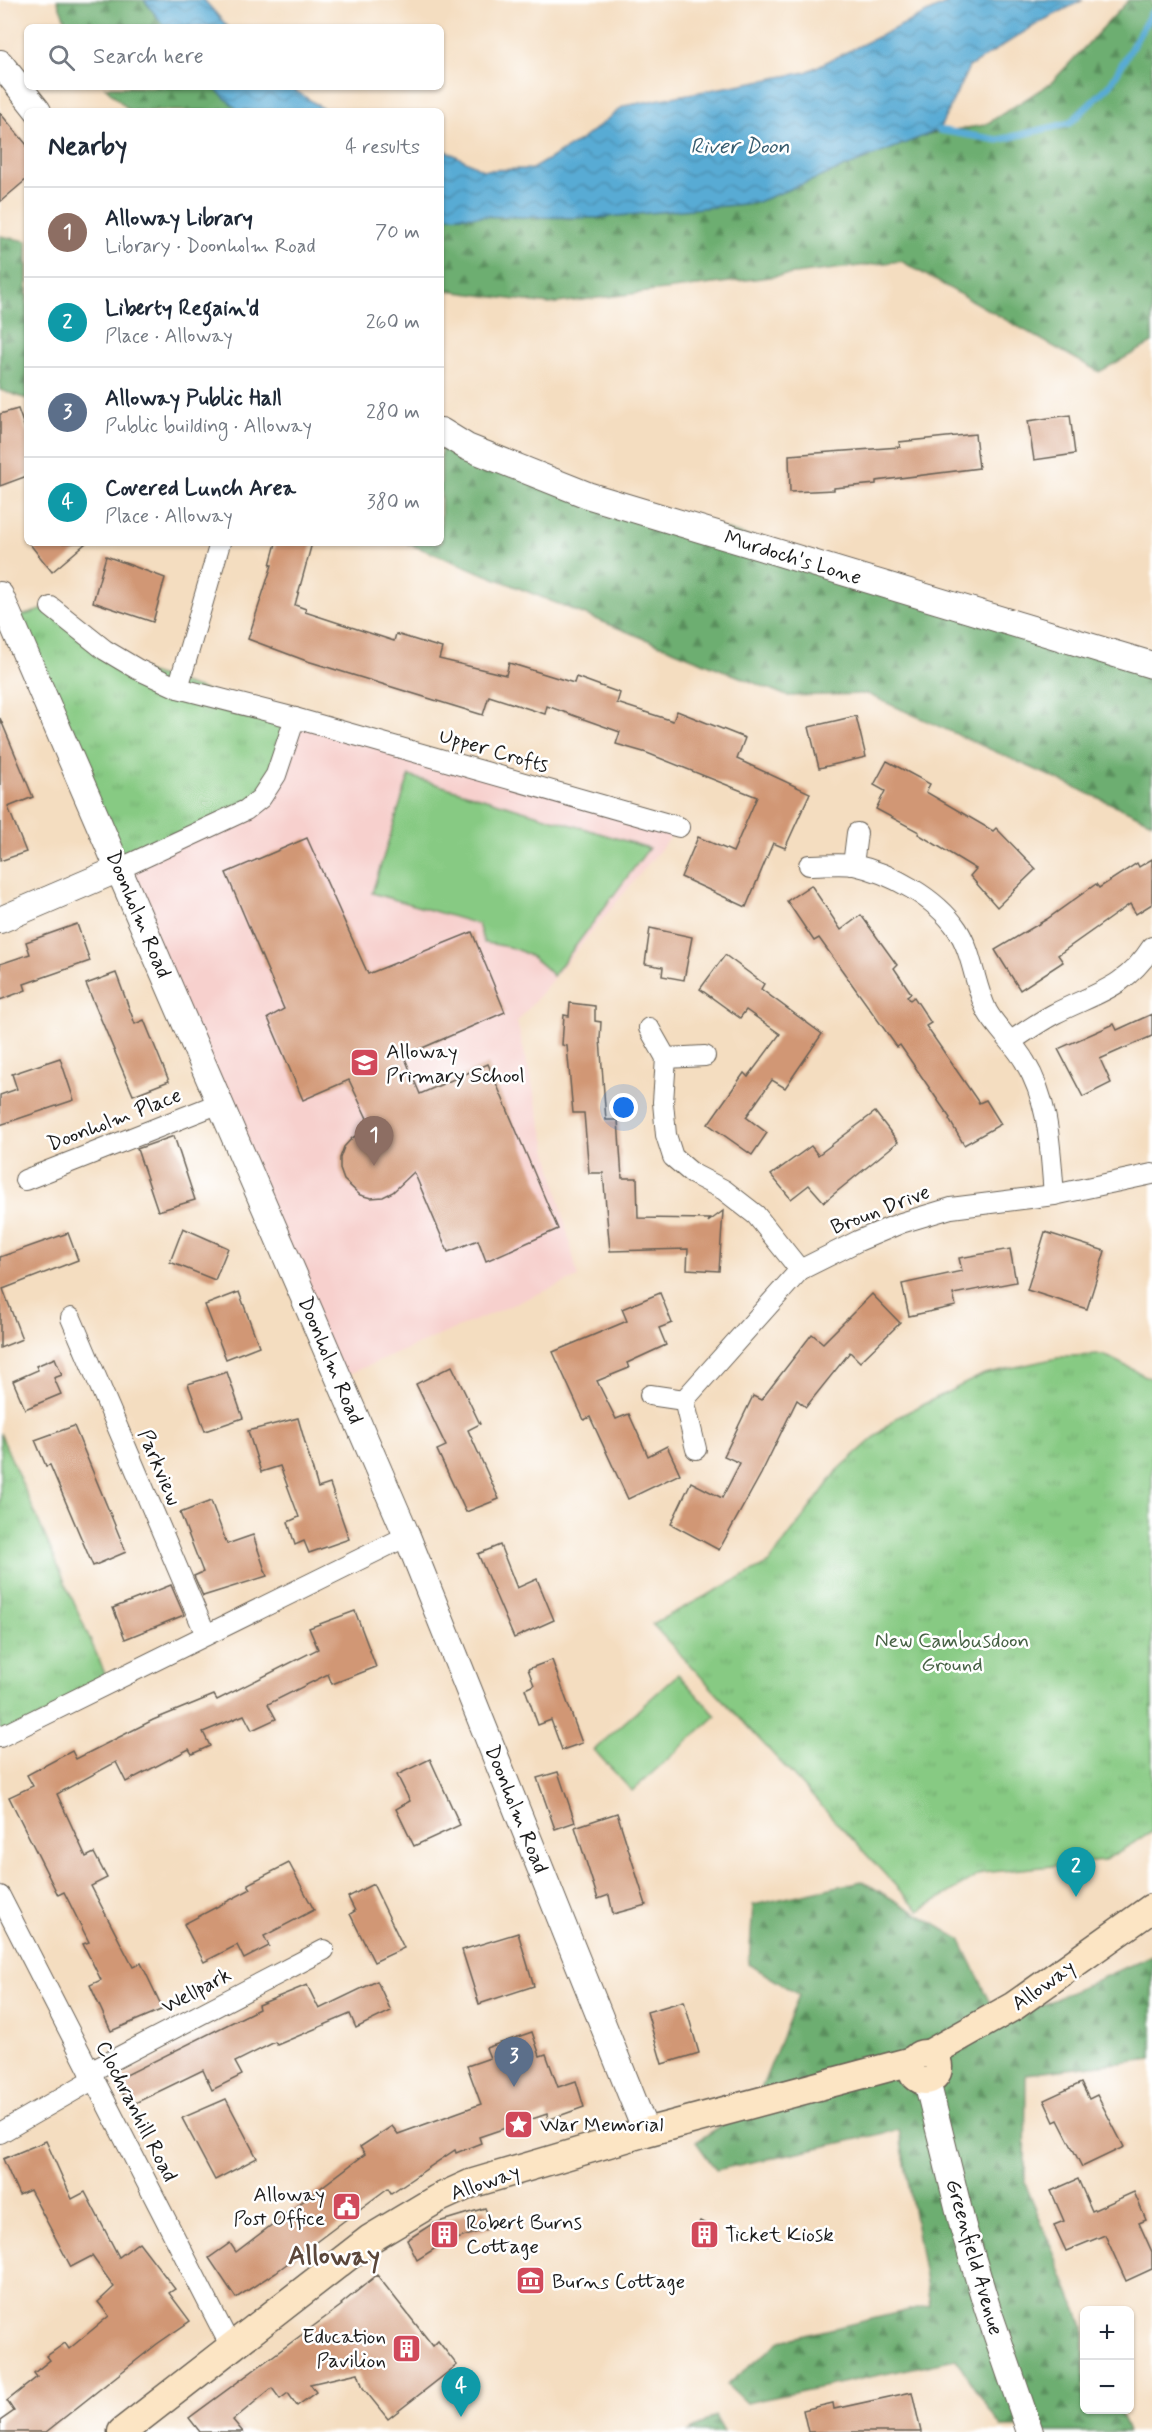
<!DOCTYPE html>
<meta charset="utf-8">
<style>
:root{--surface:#fff;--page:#f6f6f7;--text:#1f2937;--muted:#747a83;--line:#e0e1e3;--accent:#d1495b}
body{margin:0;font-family:Mynerve,sans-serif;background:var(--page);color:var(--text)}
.controls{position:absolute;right:18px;bottom:18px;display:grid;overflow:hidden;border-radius:9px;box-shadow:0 2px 4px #0004}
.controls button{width:54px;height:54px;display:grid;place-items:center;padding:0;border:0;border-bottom:2px solid var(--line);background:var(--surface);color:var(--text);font:30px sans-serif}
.you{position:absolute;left:624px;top:1108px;width:21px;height:21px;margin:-15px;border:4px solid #fff;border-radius:50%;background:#1a73e8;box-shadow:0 0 0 9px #1a73e833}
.badge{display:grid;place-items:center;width:39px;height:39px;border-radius:50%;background:var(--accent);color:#fff;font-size:20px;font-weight:700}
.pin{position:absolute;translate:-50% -50px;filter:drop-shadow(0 2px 3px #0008)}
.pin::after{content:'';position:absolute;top:32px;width:21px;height:18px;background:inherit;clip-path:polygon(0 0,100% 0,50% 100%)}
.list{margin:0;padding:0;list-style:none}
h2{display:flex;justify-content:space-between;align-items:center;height:78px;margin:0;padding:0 24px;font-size:26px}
h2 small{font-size:20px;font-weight:400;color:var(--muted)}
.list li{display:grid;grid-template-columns:39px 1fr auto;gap:18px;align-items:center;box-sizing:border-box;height:90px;padding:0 24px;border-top:2px solid var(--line)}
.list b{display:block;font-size:22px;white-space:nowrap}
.list p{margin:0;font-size:20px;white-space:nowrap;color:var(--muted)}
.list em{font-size:20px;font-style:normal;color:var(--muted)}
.icon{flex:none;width:33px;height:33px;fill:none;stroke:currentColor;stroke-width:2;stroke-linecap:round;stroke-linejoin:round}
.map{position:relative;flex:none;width:1152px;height:2432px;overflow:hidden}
.search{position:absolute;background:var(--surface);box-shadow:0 2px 4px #0004;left:24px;top:24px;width:420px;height:66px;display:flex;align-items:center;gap:15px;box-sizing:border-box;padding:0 21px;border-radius:9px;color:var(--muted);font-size:22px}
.panel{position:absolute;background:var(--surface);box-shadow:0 2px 4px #0004;left:24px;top:108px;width:420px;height:438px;border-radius:9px}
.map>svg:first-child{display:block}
.built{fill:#f7d0cd}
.green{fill:#87ca83;stroke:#527350;stroke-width:1.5}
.forest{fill:url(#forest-firs);stroke:#446546;stroke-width:1.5}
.park{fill:url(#park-tufts);stroke:#527350;stroke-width:1.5}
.water{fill:url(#water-waves);stroke:#3a6478;stroke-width:1.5}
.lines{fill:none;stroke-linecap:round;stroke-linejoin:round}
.stream{stroke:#59abd4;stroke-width:7}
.building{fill:#d19774}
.minor-casing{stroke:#686055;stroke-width:22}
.tertiary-casing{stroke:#686055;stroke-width:28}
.secondary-casing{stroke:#686055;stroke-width:31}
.minor{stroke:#fff;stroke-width:20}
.tertiary{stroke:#fff;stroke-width:26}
.secondary{stroke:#fce5c4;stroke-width:28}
.labels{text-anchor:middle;stroke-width:5;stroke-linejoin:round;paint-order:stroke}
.street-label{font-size:21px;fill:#1c1c1c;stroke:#fff}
.poi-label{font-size:21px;fill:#1c1c1c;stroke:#fff;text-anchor:start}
.park-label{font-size:21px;fill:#476245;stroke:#fff}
.water-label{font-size:22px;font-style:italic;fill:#375c6f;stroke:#fff}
.district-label{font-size:27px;font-weight:bold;fill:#5b473b;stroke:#fff}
</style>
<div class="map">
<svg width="1152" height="2432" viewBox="0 0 1152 2432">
<defs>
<pattern id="forest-firs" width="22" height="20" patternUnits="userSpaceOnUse" patternTransform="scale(1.5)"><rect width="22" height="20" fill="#6dae71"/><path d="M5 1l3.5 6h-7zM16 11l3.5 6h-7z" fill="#598d5c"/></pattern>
<pattern id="park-tufts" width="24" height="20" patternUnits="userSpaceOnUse" patternTransform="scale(1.5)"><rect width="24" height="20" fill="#87ca83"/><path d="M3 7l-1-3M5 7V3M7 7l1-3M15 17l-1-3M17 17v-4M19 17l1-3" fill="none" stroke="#74ad71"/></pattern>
<pattern id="water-waves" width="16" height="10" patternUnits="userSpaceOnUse" patternTransform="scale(1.5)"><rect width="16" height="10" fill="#59abd4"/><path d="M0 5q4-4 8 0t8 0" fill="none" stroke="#498aab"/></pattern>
</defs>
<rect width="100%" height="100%" fill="#fff"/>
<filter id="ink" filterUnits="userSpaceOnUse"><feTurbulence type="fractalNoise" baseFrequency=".0167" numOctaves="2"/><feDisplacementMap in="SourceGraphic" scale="12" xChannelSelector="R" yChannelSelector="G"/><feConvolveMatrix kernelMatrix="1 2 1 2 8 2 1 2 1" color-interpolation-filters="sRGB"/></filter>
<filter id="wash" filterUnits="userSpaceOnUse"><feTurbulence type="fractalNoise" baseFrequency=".008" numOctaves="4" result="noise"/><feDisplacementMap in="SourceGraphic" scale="24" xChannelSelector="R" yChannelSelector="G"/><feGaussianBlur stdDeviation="1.35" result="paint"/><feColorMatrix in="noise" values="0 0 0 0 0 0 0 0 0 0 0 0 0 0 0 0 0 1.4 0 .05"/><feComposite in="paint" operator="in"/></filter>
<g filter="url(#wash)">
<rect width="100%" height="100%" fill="#f4ddc0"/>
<polygon class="built" points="295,718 679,827 517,1022 578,1277 339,1378 119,869"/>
<g class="green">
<path d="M409,776L649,848L553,976C533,953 514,946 484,943L478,924L372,893Z"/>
<polygon points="678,1674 716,1716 632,1791 594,1750"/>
</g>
<g class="forest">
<polygon points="57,0 168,0 191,27 68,27"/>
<polygon points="1129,0 1152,0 1152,343 1099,372 901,261 549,304 441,290 441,212 985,125 1051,83"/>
<polygon points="105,87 241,87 261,111 130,111"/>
<polygon points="0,236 27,241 27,399 0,390"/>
<polygon points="441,431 467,447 1152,665 1152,822 867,694 787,696 407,543 441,543"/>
<polygon points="862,1881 960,1939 1001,2024 1152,1955 1152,2059 1026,2074 1025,2183 1084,2327 1084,2410 1119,2410 1128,2432 1041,2432 1039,2427 1001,2427 956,2359 746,2403 727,2385 781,2341 930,2305 899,2130 716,2170 696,2142 755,2104 799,1995 749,1964 753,1905"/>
<polygon points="715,2416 724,2432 689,2432"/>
</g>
<g class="park">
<polygon points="51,607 137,669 295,718 261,798 119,869 11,619"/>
<polygon points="1104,1355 1152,1379 1152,1832 1103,1861 982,1873 919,1911 652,1624 769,1563 838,1470 896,1418 984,1374 1066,1356"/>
<polygon points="0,1433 109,1683 0,1737"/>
</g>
<g class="water">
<polygon points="144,0 204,0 228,27 165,27"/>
<polygon points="953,0 1083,0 1040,22 969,67 939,130 755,203 597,218 441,216 441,148 483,170 532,169 581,140 624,106 806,72"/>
<polygon points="213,87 290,87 327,111 239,111"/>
</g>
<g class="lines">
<polyline class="stream" points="939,130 998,140 1070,123 1110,85 1152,12"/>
</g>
<g id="blocks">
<g class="building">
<polygon points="0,113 27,145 27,179 0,202"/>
<polygon points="18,409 27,434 27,476 0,486 0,414"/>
<polygon points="1070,415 1075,454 1034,460 1028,421"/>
<polygon points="975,434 979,468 876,481 876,484 834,488 834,490 790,492 789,455 900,447 899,442"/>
<polygon points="29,543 86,543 52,572"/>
<polygon points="276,543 312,543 295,605 306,609 305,612 394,641 396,634 442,648 439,659 506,675 509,663 574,683 576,677 620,693 617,703 673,721 677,711 745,738 737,759 810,793 785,848 773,843 746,907 681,877 698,837 733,852 757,797 647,753 616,744 620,732 547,706 545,714 489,696 483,715 304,660 248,639 272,565 270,565"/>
<polygon points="106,556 165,578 153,622 93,602"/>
<polygon points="856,716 866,757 819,768 809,727"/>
<polygon points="0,718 33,797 8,807 26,852 0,861"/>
<polygon points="887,761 930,784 926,792 993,831 996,828 1036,869 997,907 970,876 976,869 918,834 919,832 876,809 885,791 874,785"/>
<polygon points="307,838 368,974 472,932 505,1012 404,1056 420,1094 488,1064 558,1229 486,1261 478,1240 448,1252 414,1172 393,1192 383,1197 371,1198 360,1195 344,1180 340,1169 340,1158 344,1147 352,1138 371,1127 349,1080 303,1100 268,1018 284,1009 226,873"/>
<polygon points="1152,859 1152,904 1136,914 1130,904 1058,955 1063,962 1020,990 995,950 1047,919 1096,884 1099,888 1137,863 1139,867"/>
<polygon points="811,885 841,930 861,915 897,965 894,968 911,993 907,996 910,1000 914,997 931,1023 926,1026 979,1103 986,1100 1001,1124 964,1145 949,1119 950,1118 900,1045 897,1047 819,938 814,941 787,901"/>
<polygon points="77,924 90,961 24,984 26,990 0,1000 0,964 30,954 26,942"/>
<polygon points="650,928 692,937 684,980 662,976 663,967 645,964"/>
<polygon points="725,955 764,984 761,989 822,1034 785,1088 772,1080 746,1117 767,1133 752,1155 708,1124 744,1073 748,1077 780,1034 746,1010 740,1018 700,989"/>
<polygon points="116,973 135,1024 144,1020 169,1081 133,1095 86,984"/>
<polygon points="570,1003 595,1006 595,1021 601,1022 600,1039 606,1120 618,1120 622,1178 637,1178 638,1218 710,1219 708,1222 723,1211 719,1271 687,1269 688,1249 610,1251 603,1173 589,1173 584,1113 573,1113 567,1046 562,1045 564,1015 569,1016"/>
<polygon points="1152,1014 1152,1036 1100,1059 1111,1083 1083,1097 1058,1049 1114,1024 1117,1030"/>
<polygon points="60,1058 74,1100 0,1125 0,1095 17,1089 12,1074"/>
<polygon points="875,1112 898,1142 824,1202 809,1185 791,1199 771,1175 811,1146 818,1155"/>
<polygon points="174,1136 195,1200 158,1211 137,1149"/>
<polygon points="183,1228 228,1248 215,1280 170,1262"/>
<polygon points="1045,1232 1105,1251 1087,1309 1027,1290"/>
<polygon points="68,1233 78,1260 3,1289 22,1339 0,1348 0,1257"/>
<polygon points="1010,1249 1016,1282 953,1294 956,1306 909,1316 902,1284 962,1271 959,1258"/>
<polygon points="239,1292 259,1346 226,1359 205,1305"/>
<polygon points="660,1293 672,1323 659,1328 666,1345 627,1363 629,1368 597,1381 616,1419 629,1414 648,1456 667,1446 680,1474 628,1499 590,1417 584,1420 553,1352 627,1321 622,1309"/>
<polygon points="872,1294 900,1323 860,1362 850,1352 806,1407 797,1400 761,1474 719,1550 671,1524 691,1482 722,1498 740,1463 724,1456 753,1396 761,1400 812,1334 823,1343"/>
<polygon points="55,1358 62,1375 54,1378 61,1394 25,1409 13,1381 38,1370 36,1366"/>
<polygon points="452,1366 480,1424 468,1430 499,1499 466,1512 437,1450 446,1446 416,1384"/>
<polygon points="227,1372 243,1418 205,1431 188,1384"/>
<polygon points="298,1418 318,1488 330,1484 349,1539 309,1553 304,1541 295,1545 288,1522 299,1517 280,1466 261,1472 248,1431"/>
<polygon points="74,1426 126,1552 93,1566 50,1465 46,1466 35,1440"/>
<polygon points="211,1501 227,1544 253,1535 267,1576 203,1596 194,1576 203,1572 180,1513"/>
<polygon points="500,1545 517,1588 537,1579 554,1620 514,1638 478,1554"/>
<polygon points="171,1585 184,1615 125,1639 113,1608"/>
<polygon points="355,1611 376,1667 332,1684 328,1674 268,1704 276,1719 252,1730 244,1715 203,1732 210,1746 192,1754 189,1749 126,1782 116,1762 57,1794 86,1857 94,1853 107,1878 91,1886 133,1967 141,1963 163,2009 111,2031 90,1985 101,1980 83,1944 89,1942 64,1892 58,1895 9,1797 33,1786 27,1775 72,1751 76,1759 153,1720 214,1695 217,1700 318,1649 309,1628"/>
<polygon points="552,1660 582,1743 562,1750 551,1720 538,1725 525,1689 534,1685 528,1669"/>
<polygon points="430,1759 460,1825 414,1846 396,1809 410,1801 397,1775"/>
<polygon points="558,1772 575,1822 555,1829 537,1778"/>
<polygon points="617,1813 646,1905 613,1914 609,1895 598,1899 575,1827"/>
<polygon points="289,1863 314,1910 264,1936 269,1946 244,1959 237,1945 204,1962 184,1924 251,1889 248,1884"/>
<polygon points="373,1884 404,1948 374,1962 350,1914 355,1911 348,1897"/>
<polygon points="518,1933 534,1986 479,2004 462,1950"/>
<polygon points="377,1981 391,2011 356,2028 350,2014 277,2045 275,2042 235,2062 242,2075 212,2090 203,2070 129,2106 116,2080 259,2009 258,2005 307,1985 319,2009"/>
<polygon points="684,2001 699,2053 662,2064 647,2012"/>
<polygon points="532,2032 540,2056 546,2054 558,2087 576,2081 584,2107 548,2120 547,2114 479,2137 481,2143 456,2153 455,2150 391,2193 388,2188 276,2272 236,2298 209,2258 230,2243 236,2252 365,2154 360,2147 392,2126 398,2134 481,2104 467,2066 490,2058 486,2048"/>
<polygon points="1081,2083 1089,2099 1097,2095 1124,2147 1082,2167 1058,2120 1054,2122 1044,2100"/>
<polygon points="226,2099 257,2158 215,2180 182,2118"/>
<polygon points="46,2141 72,2199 85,2192 119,2257 139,2242 175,2289 169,2293 190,2321 157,2344 46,2432 0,2432 0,2421 14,2411 7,2401 37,2377 34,2373 50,2360 47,2356 65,2343 69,2349 109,2316 98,2302 114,2287 92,2256 71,2267 30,2190 19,2195 3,2159"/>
<polygon points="1078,2179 1092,2211 1134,2192 1146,2220 1139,2223 1152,2252 1152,2269 1126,2281 1105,2235 1066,2251 1054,2225 1064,2221 1051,2191"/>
<polygon points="485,2208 493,2227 442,2244 417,2260 407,2240 432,2224"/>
<polygon points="700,2221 717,2230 708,2247 691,2238"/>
<polygon points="377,2275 433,2346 438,2341 457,2365 388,2419 363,2388 358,2373 310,2384 316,2392 297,2406 288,2393 280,2399 272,2388 233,2420 243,2432 200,2432 189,2418 342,2305 341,2304"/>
<polygon points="912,2392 921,2432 808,2432 803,2410 833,2403 834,2409"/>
</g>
</g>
</g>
<g filter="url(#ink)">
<use href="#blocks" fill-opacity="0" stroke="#686055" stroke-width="1.5"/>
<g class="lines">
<defs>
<g id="minor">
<polyline points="51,607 105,650 137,669 178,688 295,718 679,827"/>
<polyline points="178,688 220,543"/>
<path d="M809,865C823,865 840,863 854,865C891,873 936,898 957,929C973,953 974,985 987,1011C997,1029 1015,1044 1025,1062C1050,1103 1050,1149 1054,1195"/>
<polyline points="853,865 857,833"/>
<polyline points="119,869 246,810 261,798 276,775 295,718"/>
<polyline points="649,1028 666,1058 663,1102 666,1135 673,1157 693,1174 724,1190 756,1215 800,1270"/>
<path d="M1011,1041C1025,1032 1039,1022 1054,1014C1095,993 1125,989 1152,947"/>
<polyline points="666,1058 705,1056"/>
<polyline points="25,1180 220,1103"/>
<polyline points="71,1318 206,1635"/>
<polyline points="650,1395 684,1400"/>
<polyline points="696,1449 684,1400 800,1270 858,1241 901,1223 951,1208 1054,1195 1152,1174"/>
<polyline points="0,1737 407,1536"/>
<polyline points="0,1896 231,2347"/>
<polyline points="90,2072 324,1950"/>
<polyline points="0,2133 94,2079"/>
</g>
<g id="tertiary">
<polyline points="0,63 38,111"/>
<polyline points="441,431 467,447 590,496 1152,665"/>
<polyline points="0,595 407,1536 646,2132"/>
<polyline points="0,920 119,869"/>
<polyline points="927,2081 963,2227 987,2307 1030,2432"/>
</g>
<g id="secondary">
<circle cx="925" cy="2067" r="13"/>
<polyline points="929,2054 1014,2006 1152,1908"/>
<polyline points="122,2432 370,2239 437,2199 470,2184 646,2132 912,2061"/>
</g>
</defs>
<use href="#minor" class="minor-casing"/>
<use href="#tertiary" class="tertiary-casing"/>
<use href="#secondary" class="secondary-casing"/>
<use href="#minor" class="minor"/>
<use href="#tertiary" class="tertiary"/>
<use href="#secondary" class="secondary"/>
</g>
</g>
<defs>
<symbol id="school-square" viewBox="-11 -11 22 22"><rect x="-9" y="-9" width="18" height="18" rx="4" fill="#d1495b" stroke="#fff"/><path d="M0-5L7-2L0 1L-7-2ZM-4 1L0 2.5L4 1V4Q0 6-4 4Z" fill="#fff"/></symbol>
<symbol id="sight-square" viewBox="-11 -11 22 22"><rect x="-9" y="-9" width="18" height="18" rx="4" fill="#d1495b" stroke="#fff"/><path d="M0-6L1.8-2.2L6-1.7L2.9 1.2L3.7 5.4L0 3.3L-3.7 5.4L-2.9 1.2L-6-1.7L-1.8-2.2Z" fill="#fff"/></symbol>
<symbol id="civic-square" viewBox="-11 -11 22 22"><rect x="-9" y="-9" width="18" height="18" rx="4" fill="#d1495b" stroke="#fff"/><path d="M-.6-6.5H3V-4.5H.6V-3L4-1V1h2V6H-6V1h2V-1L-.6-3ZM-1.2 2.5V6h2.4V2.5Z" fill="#fff"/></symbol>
<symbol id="building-square" viewBox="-11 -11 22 22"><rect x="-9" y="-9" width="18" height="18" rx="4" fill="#d1495b" stroke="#fff"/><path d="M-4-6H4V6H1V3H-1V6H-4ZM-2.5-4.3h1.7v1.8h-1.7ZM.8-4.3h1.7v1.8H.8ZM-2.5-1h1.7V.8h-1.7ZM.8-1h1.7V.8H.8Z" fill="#fff"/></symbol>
<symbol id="museum-square" viewBox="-11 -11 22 22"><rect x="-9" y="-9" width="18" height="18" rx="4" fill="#d1495b" stroke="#fff"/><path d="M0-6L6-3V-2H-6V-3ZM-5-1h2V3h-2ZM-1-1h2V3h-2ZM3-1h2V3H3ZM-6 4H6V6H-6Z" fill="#fff"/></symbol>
</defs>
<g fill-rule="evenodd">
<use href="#school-square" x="348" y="1046" width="33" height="33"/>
<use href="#sight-square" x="502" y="2108" width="33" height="33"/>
<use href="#civic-square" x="330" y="2190" width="33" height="33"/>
<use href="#building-square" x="428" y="2218" width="33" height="33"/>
<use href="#building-square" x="688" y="2218" width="33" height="33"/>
<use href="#museum-square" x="514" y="2264" width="33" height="33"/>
<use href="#building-square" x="390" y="2332" width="33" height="33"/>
</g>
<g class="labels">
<g class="street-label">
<text transform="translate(793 557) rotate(17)" y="7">Murdoch's Lone</text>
<text transform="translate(494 750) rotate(16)" y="7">Upper Crofts</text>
<text transform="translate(139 914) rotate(67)" y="7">Doonholm Road</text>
<text transform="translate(114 1119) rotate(-21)" y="7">Doonholm Place</text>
<text transform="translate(880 1209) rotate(-21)" y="7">Broun Drive</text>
<text transform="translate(331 1360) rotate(67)" y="7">Doonholm Road</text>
<text transform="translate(160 1467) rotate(67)" y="7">Parkview</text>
<text transform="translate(517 1809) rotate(68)" y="7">Doonholm Road</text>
<text transform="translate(1043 1985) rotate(-35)" y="7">Alloway</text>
<text transform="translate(196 1990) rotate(-28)" y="7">Wellpark</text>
<text transform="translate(137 2111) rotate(63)" y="7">Clochranhill Road</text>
<text transform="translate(485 2182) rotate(-19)" y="7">Alloway</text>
<text transform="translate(975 2257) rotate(74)" y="7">Greenfield Avenue</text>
</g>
<g class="poi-label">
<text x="386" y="1058">Alloway<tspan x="386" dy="24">Primary School</tspan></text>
<text x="540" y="2131">War Memorial</text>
<text x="325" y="2201" text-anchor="end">Alloway<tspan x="325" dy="24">Post Office</tspan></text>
<text x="466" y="2229">Robert Burns<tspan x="466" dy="24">Cottage</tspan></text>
<text x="725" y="2241">Ticket Kiosk</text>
<text x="552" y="2288">Burns Cottage</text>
<text x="386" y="2343" text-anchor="end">Education<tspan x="386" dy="24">Pavilion</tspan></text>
</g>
<g class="park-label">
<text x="952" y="1647">New Cambusdoon<tspan x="952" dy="24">Ground</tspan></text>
</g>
<g class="water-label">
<text x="740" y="153">River Doon</text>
</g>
<g class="district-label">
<text x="334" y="2264">Alloway</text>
</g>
</g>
</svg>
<div class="controls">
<button>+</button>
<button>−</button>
</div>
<div class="you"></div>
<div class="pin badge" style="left:374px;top:1166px;background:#8d6e63">1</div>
<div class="pin badge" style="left:1076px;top:1897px;background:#0f9aa8">2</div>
<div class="pin badge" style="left:514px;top:2087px;background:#5c6f8a">3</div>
<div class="pin badge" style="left:461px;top:2417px;background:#0f9aa8">4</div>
<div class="search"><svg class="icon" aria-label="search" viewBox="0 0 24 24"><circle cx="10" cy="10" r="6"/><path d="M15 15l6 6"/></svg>Search here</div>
<section class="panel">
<h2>Nearby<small>4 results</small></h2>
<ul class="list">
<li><span class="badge" style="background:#8d6e63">1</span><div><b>Alloway Library</b><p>Library · Doonholm Road</p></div><em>70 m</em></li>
<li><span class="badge" style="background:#0f9aa8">2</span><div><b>Liberty Regain'd</b><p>Place · Alloway</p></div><em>260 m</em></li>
<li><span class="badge" style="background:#5c6f8a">3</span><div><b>Alloway Public Hall</b><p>Public building · Alloway</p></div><em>280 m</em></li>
<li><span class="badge" style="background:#0f9aa8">4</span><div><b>Covered Lunch Area</b><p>Place · Alloway</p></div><em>380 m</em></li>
</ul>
</section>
</div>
